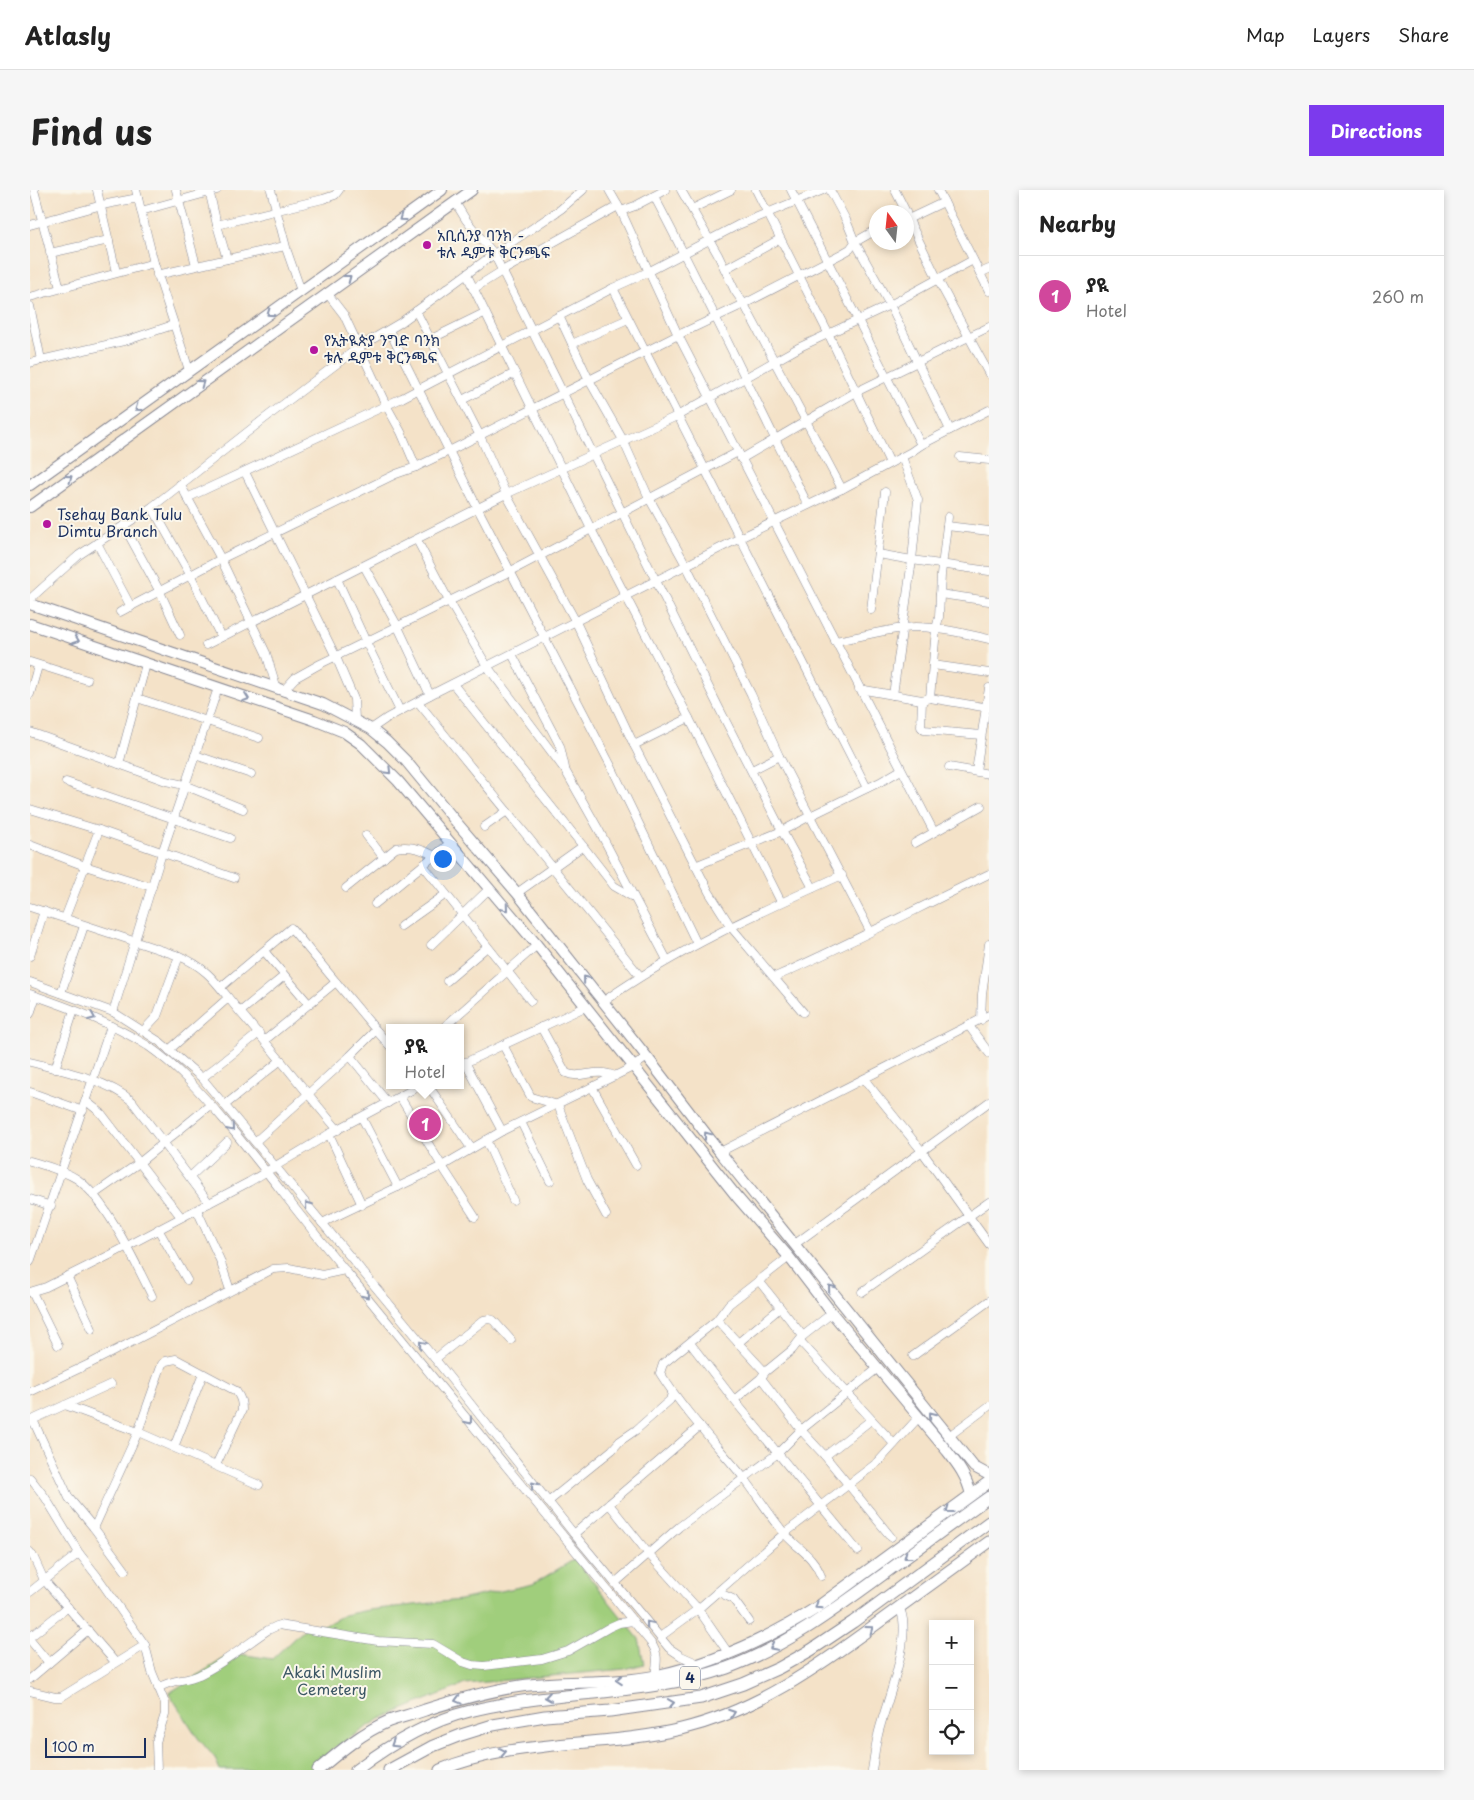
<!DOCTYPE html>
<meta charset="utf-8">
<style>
:root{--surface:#fff;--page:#f6f6f6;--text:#222;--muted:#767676;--line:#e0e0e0;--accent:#7c3aed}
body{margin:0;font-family:"Playpen Sans","Noto Sans Ethiopic",sans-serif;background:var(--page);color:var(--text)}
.controls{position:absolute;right:15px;bottom:15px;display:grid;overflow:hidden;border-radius:0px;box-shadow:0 2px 8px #0003}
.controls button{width:45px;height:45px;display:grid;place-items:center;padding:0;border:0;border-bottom:1px solid var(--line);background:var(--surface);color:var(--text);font:25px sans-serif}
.compass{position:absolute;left:839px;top:15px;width:45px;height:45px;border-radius:50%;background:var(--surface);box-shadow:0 2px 8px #0003;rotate:345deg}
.scale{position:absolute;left:15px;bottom:12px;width:101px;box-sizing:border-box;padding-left:5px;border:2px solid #1b2f5e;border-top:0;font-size:14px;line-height:18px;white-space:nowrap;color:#1b2f5e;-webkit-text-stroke:4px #fbf7ec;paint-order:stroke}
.you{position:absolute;left:412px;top:668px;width:18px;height:18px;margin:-12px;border:4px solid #fff;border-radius:50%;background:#1a73e8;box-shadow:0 0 0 8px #1a73e833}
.badge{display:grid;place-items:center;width:32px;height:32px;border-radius:50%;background:var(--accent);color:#fff;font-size:16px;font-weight:700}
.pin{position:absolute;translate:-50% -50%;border:2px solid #fff;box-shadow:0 1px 5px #0006}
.popup{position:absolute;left:356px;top:834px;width:78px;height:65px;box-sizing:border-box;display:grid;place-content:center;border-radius:0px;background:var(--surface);filter:drop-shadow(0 1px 4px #0005);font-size:16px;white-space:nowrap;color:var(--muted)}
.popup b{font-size:19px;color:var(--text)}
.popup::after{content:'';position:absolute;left:50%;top:100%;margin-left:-10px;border:10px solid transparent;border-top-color:var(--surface)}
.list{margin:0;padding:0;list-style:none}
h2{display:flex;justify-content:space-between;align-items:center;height:65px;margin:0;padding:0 20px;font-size:21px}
h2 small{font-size:16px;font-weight:400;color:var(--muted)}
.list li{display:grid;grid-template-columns:32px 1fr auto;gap:15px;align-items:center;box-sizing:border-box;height:80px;padding:0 20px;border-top:1px solid var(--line)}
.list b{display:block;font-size:19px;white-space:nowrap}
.list p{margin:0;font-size:16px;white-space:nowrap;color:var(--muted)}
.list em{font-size:16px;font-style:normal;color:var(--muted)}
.icon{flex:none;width:28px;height:28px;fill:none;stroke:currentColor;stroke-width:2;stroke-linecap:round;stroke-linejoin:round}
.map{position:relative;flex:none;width:959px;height:1580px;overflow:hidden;border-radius:0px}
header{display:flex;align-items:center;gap:30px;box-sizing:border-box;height:70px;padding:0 25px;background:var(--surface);border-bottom:1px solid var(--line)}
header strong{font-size:24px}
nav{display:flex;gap:28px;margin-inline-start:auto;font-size:18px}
.intro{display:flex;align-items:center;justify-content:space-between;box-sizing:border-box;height:120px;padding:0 30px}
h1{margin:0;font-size:35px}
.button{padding:12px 22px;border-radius:0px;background:var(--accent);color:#fff;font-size:18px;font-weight:700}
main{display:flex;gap:30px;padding:0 30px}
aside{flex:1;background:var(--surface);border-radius:0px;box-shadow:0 2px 8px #0003}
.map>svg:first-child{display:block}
.green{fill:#a0ce7b;stroke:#5e7e6c}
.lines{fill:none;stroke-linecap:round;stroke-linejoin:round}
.minor-casing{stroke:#888893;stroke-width:9}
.major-casing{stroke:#888893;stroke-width:12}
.highway-casing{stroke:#888893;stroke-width:13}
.minor{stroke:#fff;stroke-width:8}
.major{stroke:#fff;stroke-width:10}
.highway{stroke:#fff;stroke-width:11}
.oneway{stroke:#8d97ae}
.poi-dot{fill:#b5179e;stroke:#fbf7ec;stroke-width:2}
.labels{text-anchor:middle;stroke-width:4;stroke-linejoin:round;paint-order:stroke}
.shield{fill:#fbf7ec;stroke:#5e6b89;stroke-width:1}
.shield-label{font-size:14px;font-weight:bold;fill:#1b2f5e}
.poi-label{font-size:15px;fill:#1b2f5e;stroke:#fbf7ec;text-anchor:start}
.park-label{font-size:15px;fill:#3c5765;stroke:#fbf7ec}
</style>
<header>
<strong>Atlasly</strong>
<nav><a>Map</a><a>Layers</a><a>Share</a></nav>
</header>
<div class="intro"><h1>Find us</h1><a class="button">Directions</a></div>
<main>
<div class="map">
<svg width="959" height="1580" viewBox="0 0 959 1580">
<rect width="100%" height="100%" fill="#fbf7ec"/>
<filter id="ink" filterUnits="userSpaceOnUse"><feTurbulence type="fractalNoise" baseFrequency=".02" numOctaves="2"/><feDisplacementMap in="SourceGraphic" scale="10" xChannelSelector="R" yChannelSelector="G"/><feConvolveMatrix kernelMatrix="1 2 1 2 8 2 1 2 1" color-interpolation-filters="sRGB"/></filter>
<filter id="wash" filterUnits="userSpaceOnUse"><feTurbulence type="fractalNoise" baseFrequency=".0096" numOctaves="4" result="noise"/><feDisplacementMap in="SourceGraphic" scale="20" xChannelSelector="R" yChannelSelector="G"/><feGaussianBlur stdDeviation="1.12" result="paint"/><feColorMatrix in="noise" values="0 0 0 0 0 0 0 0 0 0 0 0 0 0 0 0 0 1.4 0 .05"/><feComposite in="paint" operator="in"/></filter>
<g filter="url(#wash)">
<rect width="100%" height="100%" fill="#f4e2c8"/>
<polygon class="green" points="545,1369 609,1449 614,1474 595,1479 435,1494 350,1529 301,1560 281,1580 190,1580 185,1568 168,1548 139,1503 203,1463 242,1469 274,1439 297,1434 314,1425 338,1420 430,1410 503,1394"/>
</g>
<g filter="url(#ink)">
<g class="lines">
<defs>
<g id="minor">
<polyline points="4,0 30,98"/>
<polyline points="67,0 86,82"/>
<polyline points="106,0 124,73 159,180"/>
<polyline points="146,0 166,75"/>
<polyline points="179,0 187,35 197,69"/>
<polyline points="241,0 257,61 271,101"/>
<polyline points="579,0 591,21 648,145 904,642"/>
<polyline points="726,0 798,143 860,273"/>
<polyline points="761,0 828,130 891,255"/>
<polyline points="800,0 816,30 825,52 820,59 813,63 714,114 812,299"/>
<polyline points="865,0 876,22"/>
<polyline points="908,0 959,101"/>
<path d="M624,6C678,108 726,212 778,315"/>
<polyline points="425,12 436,30 464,64 689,518 752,641 783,698"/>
<polyline points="662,19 701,0"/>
<polyline points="111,21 187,0"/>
<polyline points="591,21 605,16 635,0"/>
<polyline points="876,24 908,90 959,184"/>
<polyline points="876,30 914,12"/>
<polyline points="0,35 72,15 108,8"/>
<polyline points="187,35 293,9 305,5 309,0"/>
<polyline points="846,40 825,52 860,115 920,240"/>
<polyline points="20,63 79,50"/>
<polyline points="695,79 750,49"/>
<polyline points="950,83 959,79"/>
<polyline points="127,85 255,56"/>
<polyline points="437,85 561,339 659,528 751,712"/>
<polyline points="583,98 837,598"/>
<polyline points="443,99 472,81 588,16"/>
<polyline points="297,103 314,125 356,215 371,242 386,277"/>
<polyline points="0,107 124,73"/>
<polyline points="0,116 11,170 0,173"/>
<polyline points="386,121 450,246 476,304 546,432 604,555 679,702 701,737 773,822"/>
<polyline points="529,126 559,190 593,250 619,308 656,375 721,504 749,566 780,626 852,591 871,580"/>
<polyline points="359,140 448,319 580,574 667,754"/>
<polyline points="401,149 454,123"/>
<polyline points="542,154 598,129"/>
<polyline points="11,170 98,150 143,135"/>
<polyline points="432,210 485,183"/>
<polyline points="872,267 888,310 882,370 959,381"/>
<polyline points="930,267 959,270"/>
<polyline points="711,269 826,202 959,137"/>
<polyline points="215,282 306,467 324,509 325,530"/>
<polyline points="150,294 191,369 236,463 247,499"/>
<polyline points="157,308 372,208 583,98 618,82 708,35 793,0"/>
<polyline points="122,317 161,386 191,447"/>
<polyline points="94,336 130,402 150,445"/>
<polyline points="917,336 959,341"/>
<polyline points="387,350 419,411 457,476 535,580 570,642 637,770"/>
<polyline points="67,353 101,417"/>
<polyline points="848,364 882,370 863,505"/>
<polyline points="334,376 368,437 400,505"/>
<polyline points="307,389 336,452 370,521"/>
<polyline points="910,404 959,411"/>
<polyline points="0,409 49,365 122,317 234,229 329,157 370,133 464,64 531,19 553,0"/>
<polyline points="841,420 855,302"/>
<polyline points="90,422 191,369 366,284 386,277 419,261 648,145 714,114 705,101 688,65 651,0"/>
<path d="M805,451C832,447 859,438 886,437C910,437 935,444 959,449"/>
<polyline points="176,455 476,304 647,226 770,157 860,115 943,70"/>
<polyline points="482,464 530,556 535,578"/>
<polyline points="0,472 57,490"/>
<polyline points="903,475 959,483"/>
<polyline points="423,494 553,656 487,703"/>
<polyline points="829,499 892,510 900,508 959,518"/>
<polyline points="253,501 265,488 290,474 481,381 708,262"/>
<polyline points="0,504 8,476"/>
<polyline points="107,508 229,548"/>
<polyline points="900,508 906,439 909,427 911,385 918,327"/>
<polyline points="892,510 891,537 894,540 951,545"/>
<path d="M388,512C462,603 537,694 610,786"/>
<polyline points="341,539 357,528 400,505 710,348 812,299 881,262 891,255 959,220"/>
<polyline points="0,542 136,591 154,595 213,619"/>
<polyline points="604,555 659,528"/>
<polyline points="165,565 221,584"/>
<polyline points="89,574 116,474"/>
<polyline points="919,577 959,584"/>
<polyline points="722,580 749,566"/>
<polyline points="946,581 959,498"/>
<polyline points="36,592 200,648"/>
<polyline points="0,619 69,640 204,688"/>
<polyline points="454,637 477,621"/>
<polyline points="336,645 354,668"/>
<polyline points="885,653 951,616"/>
<polyline points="0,655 55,676 122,697"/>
<polyline points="553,656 584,696 603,707"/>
<polyline points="393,675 501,811"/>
<polyline points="665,676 752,641 780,626 840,741"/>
<path d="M316,698L366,658C380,655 392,659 405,666"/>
<polyline points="345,714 420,653"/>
<path d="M0,717L149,766C181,779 189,798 210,822C243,860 275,901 308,940"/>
<polyline points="35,728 69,640"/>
<polyline points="371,736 416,704"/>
<polyline points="401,755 459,699"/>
<polyline points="234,761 278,813"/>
<polyline points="0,766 14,721"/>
<path d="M745,787C817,755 888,718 959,684"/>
<polyline points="417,791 457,757"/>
<polyline points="0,792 83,822 130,852 172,888 405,1169 544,1344 639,1458 651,1466 669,1474"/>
<polyline points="191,797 261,738 346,840 320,866 226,951"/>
<polyline points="31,803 54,736"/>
<path d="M0,804C41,818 81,833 118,856C147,876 171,903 194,930C236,979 273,1031 315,1080L621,1453C629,1464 627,1472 625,1486"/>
<path d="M574,811C648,759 730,722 812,685"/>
<polyline points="83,822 132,663 188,498"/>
<polyline points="210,822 254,786"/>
<polyline points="0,824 6,806"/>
<polyline points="951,830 952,804 959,754"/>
<polyline points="939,836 959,863"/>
<path d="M511,837L536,883C551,890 565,877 585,886"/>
<polyline points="413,838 507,755"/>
<polyline points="346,840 360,856"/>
<polyline points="113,841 127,826 149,766"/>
<polyline points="235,850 306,792"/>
<polyline points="473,855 501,907 528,915 557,990 576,1025"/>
<polyline points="139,860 198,808"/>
<polyline points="320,866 358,913"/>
<path d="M0,872C31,880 78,890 102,911L179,1013"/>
<polyline points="435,872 472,941"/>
<polyline points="430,875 555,817"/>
<polyline points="25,879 44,820"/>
<polyline points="172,888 229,843"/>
<polyline points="834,889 891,960 959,1054"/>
<polyline points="398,895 441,958"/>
<polyline points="562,897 606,975"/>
<polyline points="0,902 53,921"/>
<polyline points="370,907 412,976 445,1027"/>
<polyline points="56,911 71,923 151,1027"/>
<polyline points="195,915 251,870"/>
<polyline points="332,928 368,997"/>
<polyline points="491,932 520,991"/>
<polyline points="299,944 332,1015"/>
<polyline points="456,950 483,1010"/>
<polyline points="690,962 959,825"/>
<path d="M0,971C16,976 33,980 47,989C76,1009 106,1074 122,1106"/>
<polyline points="160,987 197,952"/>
<polyline points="63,1005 109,973 180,915"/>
<polyline points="0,1009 21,1016"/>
<polyline points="167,1020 190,1070 200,1100"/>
<polyline points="292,1033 412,976 472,941 603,877 617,867"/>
<polyline points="128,1039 157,1090"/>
<polyline points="765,1054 959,912"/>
<path d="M759,1067L699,1114L687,1130L633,1174L630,1183C654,1221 685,1253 714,1288C728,1306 740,1326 755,1344C769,1360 783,1365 791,1386"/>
<polyline points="0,1072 81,836"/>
<polyline points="37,1086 62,1139"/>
<polyline points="729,1091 773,1146"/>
<polyline points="0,1102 16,1097 82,1064 219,992 299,944 391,895"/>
<polyline points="2,1102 28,1155"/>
<polyline points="832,1102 959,1012"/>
<polyline points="687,1130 735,1182"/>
<polyline points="770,1151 864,1254"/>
<polyline points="660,1153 704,1210 828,1361"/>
<polyline points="708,1153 750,1118"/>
<polyline points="883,1166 959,1111"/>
<polyline points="405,1169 454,1130 459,1129 463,1130 481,1150"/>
<polyline points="731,1188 771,1240 795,1266 861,1347"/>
<polyline points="0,1202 59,1174 243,1079 259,1078 292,1085 315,1080"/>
<polyline points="704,1210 731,1188 735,1182 762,1160 773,1146 802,1123"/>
<polyline points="35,1215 108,1242 229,1295"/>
<polyline points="3,1230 39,1308 64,1338 95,1380"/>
<polyline points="0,1231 81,1194"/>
<polyline points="919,1246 959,1216"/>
<polyline points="144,1257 173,1184"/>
<polyline points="795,1266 841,1230"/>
<polyline points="0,1288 15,1307 49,1363 67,1386 115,1455 122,1482 135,1513 135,1524 126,1552 127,1580"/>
<polyline points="518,1312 582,1260 590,1251 606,1240 640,1210 642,1203"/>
<polyline points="579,1314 618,1363 668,1419 699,1464"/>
<path d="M64,1338L108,1242L132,1174L136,1171L146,1169L206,1201C211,1208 212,1212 212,1220L186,1275"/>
<polyline points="544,1344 670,1236"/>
<polyline points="0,1362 4,1368 14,1390 85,1472"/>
<polyline points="585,1393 649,1337 748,1263 771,1240 848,1178"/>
<polyline points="0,1402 49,1363"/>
<polyline points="688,1402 703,1409 719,1431"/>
<polyline points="0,1447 38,1417"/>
<polyline points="630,1447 668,1419 755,1343 848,1272 889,1227"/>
<polyline points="0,1450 19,1473"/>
<polyline points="0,1489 58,1440"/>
<path d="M128,1498C144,1488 154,1492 169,1485C190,1476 217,1454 238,1440L249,1435L348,1451L403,1454L433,1472L442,1475L454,1476L512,1469L538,1461L580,1437L589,1433L603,1431"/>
<polyline points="0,1501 25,1507 31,1507 115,1455"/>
<path d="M842,1580C844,1569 845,1557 848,1545C855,1514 885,1445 869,1417"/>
</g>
<g id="major">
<polyline points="0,295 412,0"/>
<polyline points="0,317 442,0"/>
<polyline points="0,414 293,514 341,539 357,552 376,571 427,633 487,703 617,867 690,962 944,1277 959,1285"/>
<path d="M0,434L284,530L314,542L331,554L368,591L507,755L707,1007L759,1067L802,1123L917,1261C928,1275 937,1287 941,1305"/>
</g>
<g id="highway">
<path d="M288,1580C309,1562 333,1542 359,1531C371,1527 384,1524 395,1520C426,1510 458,1501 491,1496C535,1490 582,1495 626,1486C685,1473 738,1449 788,1417L959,1292"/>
<path d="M326,1580C359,1555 399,1531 440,1521C524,1500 614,1507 697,1478C755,1457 806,1419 855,1383C890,1357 924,1332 959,1307"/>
<polyline points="359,1580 403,1556 431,1545 463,1535 515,1526 580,1521 671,1508 713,1494 749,1478 781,1460 823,1432 959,1332"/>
<path d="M410,1580C486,1548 572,1558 651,1539C726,1521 788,1477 849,1432C886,1405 922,1379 959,1352"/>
</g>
</defs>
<use href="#minor" class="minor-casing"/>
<use href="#major" class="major-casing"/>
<use href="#highway" class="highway-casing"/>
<use href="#minor" class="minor"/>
<use href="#major" class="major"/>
<use href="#highway" class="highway"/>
</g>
<defs><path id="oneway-chevron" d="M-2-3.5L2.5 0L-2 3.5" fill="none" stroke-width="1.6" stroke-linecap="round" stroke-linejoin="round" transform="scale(1.25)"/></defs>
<g class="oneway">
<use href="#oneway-chevron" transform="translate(372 28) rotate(144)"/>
<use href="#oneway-chevron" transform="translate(318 88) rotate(-37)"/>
<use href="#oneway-chevron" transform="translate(240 123) rotate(145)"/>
<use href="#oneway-chevron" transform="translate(171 193) rotate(-36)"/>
<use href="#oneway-chevron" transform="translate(108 218) rotate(144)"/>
<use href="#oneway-chevron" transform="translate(39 288) rotate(-36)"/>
<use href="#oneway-chevron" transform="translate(46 450) rotate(20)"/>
<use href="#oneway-chevron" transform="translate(216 508) rotate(19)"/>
<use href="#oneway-chevron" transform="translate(358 581) rotate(45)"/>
<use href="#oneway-chevron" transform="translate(475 718) rotate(50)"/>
<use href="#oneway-chevron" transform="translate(556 789) rotate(-129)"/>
<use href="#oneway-chevron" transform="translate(62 827) rotate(23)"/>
<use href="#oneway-chevron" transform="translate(201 938) rotate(49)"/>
<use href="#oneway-chevron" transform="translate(677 945) rotate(-127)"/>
<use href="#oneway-chevron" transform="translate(278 1015) rotate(-129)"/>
<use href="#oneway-chevron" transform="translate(801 1098) rotate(-129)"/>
<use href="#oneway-chevron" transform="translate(336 1105) rotate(51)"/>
<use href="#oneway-chevron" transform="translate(392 1154) rotate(-130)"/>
<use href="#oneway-chevron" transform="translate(902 1225) rotate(-129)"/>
<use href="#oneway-chevron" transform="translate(439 1231) rotate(51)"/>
<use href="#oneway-chevron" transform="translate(504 1295) rotate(-128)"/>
<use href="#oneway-chevron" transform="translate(919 1320) rotate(144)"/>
<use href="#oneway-chevron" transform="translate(877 1366) rotate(143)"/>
<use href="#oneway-chevron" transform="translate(788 1416) rotate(145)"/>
<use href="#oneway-chevron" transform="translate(619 1434) rotate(-130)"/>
<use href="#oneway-chevron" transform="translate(840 1439) rotate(-36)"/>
<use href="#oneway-chevron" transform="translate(743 1457) rotate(152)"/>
<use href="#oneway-chevron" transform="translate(589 1490) rotate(176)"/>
<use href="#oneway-chevron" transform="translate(518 1507) rotate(172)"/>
<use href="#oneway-chevron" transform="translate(428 1510) rotate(165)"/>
<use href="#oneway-chevron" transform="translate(641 1513) rotate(-9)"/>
<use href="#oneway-chevron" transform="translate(702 1523) rotate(-20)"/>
<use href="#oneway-chevron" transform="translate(364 1554) rotate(148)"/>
<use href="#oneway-chevron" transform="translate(473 1562) rotate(-11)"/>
</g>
</g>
<g class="poi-dot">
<circle cx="397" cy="55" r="5"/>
<circle cx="284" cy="160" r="5"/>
<circle cx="17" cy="334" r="5"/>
</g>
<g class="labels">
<rect class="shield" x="650" y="1476.5" width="20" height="23" rx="4"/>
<g class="shield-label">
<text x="660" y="1493">4</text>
</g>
<g class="poi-label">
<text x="407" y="51">አቢሲንያ ባንክ -<tspan x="407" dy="17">ቱሉ ዲምቱ ቅርንጫፍ</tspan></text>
<text x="294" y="156">የኢትዪጵያ ንግድ ባንክ<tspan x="294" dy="17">ቱሉ ዲምቱ ቅርንጫፍ</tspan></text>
<text x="27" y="330">Tsehay Bank Tulu<tspan x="27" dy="17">Dimtu Branch</tspan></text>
</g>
<g class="park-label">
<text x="302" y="1488">Akaki Muslim<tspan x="302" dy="17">Cemetery</tspan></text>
</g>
</g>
</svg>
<div class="controls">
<button>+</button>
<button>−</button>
<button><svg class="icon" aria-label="locate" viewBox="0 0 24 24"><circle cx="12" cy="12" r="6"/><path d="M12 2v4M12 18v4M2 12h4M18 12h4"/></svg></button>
</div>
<svg class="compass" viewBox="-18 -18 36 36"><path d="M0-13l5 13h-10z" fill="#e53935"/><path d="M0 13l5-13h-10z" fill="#767676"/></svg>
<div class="scale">100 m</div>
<div class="you"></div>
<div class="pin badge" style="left:395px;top:934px;background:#d1479c">1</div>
<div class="popup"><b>ያዪ</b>Hotel</div>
</div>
<aside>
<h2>Nearby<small></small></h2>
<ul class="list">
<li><span class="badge" style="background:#d1479c">1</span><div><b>ያዪ</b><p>Hotel</p></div><em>260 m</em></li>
</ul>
</aside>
</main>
